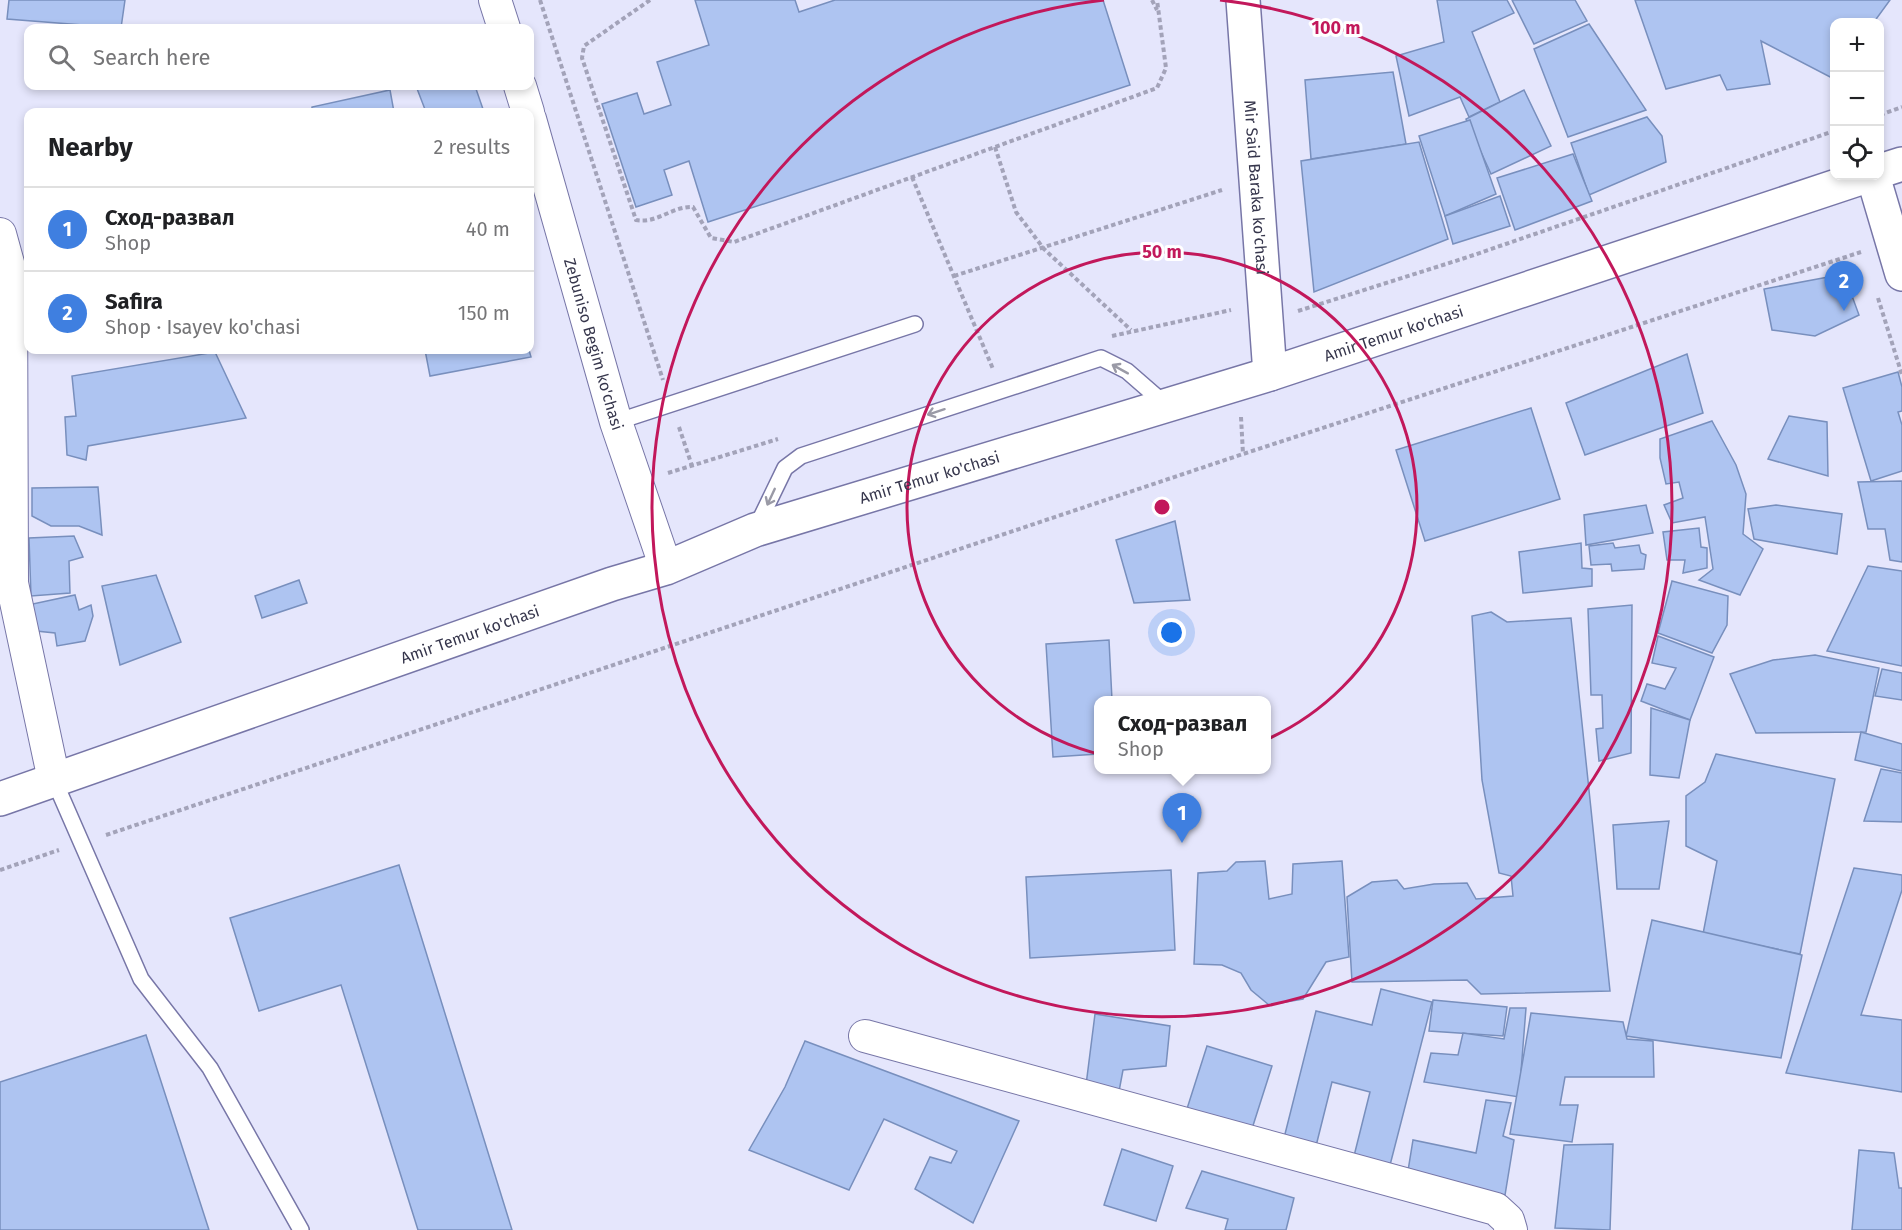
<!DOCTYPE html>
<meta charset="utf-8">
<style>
:root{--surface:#fff;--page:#f6f6f6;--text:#202124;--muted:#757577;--line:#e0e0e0;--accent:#2563eb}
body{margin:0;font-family:"Fira Sans",sans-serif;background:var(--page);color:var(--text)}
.controls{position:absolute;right:18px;top:18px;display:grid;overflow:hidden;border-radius:12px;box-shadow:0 3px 9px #0003}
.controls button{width:54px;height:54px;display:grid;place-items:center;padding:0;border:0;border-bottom:2px solid var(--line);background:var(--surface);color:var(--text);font:30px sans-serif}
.you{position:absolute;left:1172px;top:633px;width:21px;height:21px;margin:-15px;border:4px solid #fff;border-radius:50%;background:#1a73e8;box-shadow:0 0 0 9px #1a73e833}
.badge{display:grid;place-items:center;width:39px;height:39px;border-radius:50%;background:var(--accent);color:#fff;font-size:20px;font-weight:700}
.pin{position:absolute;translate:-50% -50px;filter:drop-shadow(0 2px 3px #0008)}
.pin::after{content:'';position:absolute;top:32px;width:21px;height:18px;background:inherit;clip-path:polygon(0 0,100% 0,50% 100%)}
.popup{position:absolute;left:1094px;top:696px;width:177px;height:78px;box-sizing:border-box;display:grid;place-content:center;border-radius:12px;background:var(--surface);filter:drop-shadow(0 2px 4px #0005);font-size:20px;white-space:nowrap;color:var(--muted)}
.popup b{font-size:22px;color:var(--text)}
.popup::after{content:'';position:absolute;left:50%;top:100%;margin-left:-12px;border:12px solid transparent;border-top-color:var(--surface)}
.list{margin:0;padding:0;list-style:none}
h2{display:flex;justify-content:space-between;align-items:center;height:78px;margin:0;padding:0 24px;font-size:26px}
h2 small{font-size:20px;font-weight:400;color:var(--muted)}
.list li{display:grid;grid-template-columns:39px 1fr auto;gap:18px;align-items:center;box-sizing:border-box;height:84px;padding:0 24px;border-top:2px solid var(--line)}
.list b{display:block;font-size:22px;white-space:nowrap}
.list p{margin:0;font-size:20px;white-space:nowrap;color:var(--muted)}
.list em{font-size:20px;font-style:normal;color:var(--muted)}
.icon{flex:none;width:33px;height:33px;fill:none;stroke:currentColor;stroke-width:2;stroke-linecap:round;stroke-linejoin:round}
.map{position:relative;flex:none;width:1902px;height:1230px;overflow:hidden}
.search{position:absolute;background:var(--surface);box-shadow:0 3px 9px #0003;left:24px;top:24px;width:510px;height:66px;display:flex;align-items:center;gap:15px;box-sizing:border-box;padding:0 21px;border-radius:12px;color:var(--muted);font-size:22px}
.panel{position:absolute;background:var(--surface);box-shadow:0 3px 9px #0003;left:24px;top:108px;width:510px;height:246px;border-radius:12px}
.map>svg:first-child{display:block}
.building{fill:#aec4f1;stroke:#788fbd;stroke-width:1.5}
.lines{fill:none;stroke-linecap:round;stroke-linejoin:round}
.service-casing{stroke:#7776a7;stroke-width:18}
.minor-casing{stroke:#7776a7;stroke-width:34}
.tertiary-casing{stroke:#7776a7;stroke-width:36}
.secondary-casing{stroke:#7776a7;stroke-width:36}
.path{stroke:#a3a3b9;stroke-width:4;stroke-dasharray:4.5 3;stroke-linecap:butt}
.service{stroke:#fff;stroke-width:15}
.minor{stroke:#fff;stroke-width:32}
.tertiary{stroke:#fff;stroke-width:33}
.secondary{stroke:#fff;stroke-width:33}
.oneway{stroke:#9a9aa6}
.ring{fill:none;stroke:#c2185b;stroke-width:3}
.labels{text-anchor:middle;stroke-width:6;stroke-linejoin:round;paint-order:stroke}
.street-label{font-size:16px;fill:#36364c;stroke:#fff}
.centre{fill:#c2185b;stroke:#fff;stroke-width:3}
.ring-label{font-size:18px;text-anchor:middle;font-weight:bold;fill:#c2185b;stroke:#fff;stroke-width:6;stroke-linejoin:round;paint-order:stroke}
</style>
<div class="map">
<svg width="1902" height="1230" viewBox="0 0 1902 1230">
<rect width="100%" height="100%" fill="#e5e6fc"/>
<g class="building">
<polygon points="9,0 125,0 121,28 7,19"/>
<polygon points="695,0 795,0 799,12 835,0 1103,0 1130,85 708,222 689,161 664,170 672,195 636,207 602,104 637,93 644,114 671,105 657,62 709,45"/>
<polygon points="1437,0 1507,0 1514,13 1472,32 1500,102 1469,117 1460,97 1409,116 1396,56 1444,42"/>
<polygon points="1512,0 1575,0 1587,21 1534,44"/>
<polygon points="1635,0 1890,0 1874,22 1834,22 1834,79 1761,41 1770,84 1727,90 1720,75 1666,89"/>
<polygon points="1589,24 1646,110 1568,137 1534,49"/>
<polygon points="1393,72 1406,144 1311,159 1305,80"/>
<polygon points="416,86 475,86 484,112 426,112"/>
<polygon points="390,90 394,112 312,112 312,107"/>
<polygon points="1524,90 1551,146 1491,174 1466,119"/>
<polygon points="1647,117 1662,136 1666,162 1589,195 1571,143"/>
<polygon points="1470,120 1496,194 1445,216 1419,136"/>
<polygon points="1419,142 1448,239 1314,292 1301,161"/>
<polygon points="1573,154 1592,201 1515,230 1497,178"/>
<polygon points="1500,196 1510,226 1453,244 1445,216"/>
<polygon points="1844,274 1859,315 1815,336 1772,330 1764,289"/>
<polygon points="425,350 529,350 531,357 430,376"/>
<polygon points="215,352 246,418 88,446 86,460 67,455 65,417 76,416 72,376"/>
<polygon points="1687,354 1703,413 1585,455 1566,403"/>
<polygon points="1898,372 1902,387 1902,411 1898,412 1902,425 1902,471 1871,481 1843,388"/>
<polygon points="1531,408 1560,499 1425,541 1396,450"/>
<polygon points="1789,416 1827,422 1828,476 1768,459"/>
<polygon points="1712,421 1736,465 1746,494 1743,534 1763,549 1740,595 1699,580 1713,569 1705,517 1672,523 1664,505 1683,498 1679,482 1666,484 1660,458 1660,439"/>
<polygon points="1902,481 1902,562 1890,560 1885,529 1868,529 1858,482"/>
<polygon points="98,487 102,535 79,526 51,526 32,516 32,488"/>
<polygon points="1646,505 1653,533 1586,545 1584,515"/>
<polygon points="1776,505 1842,514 1837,554 1754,539 1748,509"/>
<polygon points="1175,521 1190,600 1134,603 1116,540"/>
<polygon points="1699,528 1701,547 1707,548 1707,568 1683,573 1685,560 1667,560 1663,532"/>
<polygon points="74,536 83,557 69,561 70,593 31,596 29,538"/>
<polygon points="1581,543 1582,568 1592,569 1592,586 1523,593 1519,552"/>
<polygon points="1613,543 1615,548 1639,545 1641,553 1646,555 1644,569 1612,571 1611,564 1591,565 1589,546"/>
<polygon points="1868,566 1902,571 1902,666 1827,651"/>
<polygon points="156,575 181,642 120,665 102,586"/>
<polygon points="299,580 307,603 262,618 255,596"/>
<polygon points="1672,581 1728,596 1727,625 1712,653 1658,633"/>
<polygon points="75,595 79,610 91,605 93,616 85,641 57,646 55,633 36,631 28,605"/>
<polygon points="1632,605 1631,753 1599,761 1596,729 1603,728 1602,695 1591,695 1588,609"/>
<polygon points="1491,612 1507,622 1571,618 1610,991 1481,994 1467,980 1352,982 1347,897 1372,882 1397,880 1404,889 1434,884 1467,883 1476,899 1513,896 1511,876 1499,873 1482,780 1472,616"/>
<polygon points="1658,636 1714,657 1690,720 1641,701 1647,684 1665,689 1676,668 1652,663"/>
<polygon points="1109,640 1112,700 1098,700 1098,754 1053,757 1046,644"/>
<polygon points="1815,655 1879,668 1866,732 1756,733 1730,674 1773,660"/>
<polygon points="1882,669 1902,673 1902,700 1875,696"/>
<polygon points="1651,708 1690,720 1679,778 1650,775"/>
<polygon points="1861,732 1902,744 1902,771 1855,760"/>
<polygon points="1716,754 1835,779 1800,954 1703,934 1717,861 1686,846 1686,796 1705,782"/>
<polygon points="1881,769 1902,773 1902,822 1864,821"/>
<polygon points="1669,821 1659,889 1617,889 1613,825"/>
<polygon points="1265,861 1269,899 1292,894 1293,864 1342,861 1349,957 1326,962 1303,999 1269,1005 1251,990 1241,973 1222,965 1194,964 1198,873 1227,871 1236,862"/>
<polygon points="399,865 512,1230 418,1230 341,985 259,1011 230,918"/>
<polygon points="1854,868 1902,875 1902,890 1861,1015 1902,1020 1902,1092 1786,1073"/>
<polygon points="1171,870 1175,950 1030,958 1026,877"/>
<polygon points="1652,920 1802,955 1781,1058 1626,1036"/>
<polygon points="1381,989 1432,1002 1389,1169 1353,1160 1370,1092 1332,1082 1316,1146 1284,1138 1316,1011 1372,1025"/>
<polygon points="1433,1000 1507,1007 1503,1036 1429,1031"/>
<polygon points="1510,1008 1526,1008 1519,1097 1424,1082 1431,1053 1458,1055 1463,1033 1504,1039"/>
<polygon points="1531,1013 1623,1022 1627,1039 1653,1041 1654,1077 1565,1077 1560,1105 1578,1105 1572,1142 1510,1134"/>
<polygon points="1095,1014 1170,1026 1166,1066 1123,1070 1117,1102 1085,1093"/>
<polygon points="146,1035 209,1230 0,1230 0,1082"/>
<polygon points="805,1041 1019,1121 973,1223 915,1189 930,1157 951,1163 957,1151 884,1119 849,1190 749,1150 785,1087"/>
<polygon points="1207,1046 1272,1066 1250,1135 1185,1115"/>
<polygon points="1486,1100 1511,1103 1503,1136 1514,1140 1505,1195 1407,1177 1413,1140 1476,1153"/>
<polygon points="1613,1144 1610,1230 1555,1228 1564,1145"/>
<polygon points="1122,1149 1173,1166 1156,1221 1104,1205"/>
<polygon points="1859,1150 1894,1153 1899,1188 1902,1188 1902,1230 1852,1230"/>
<polygon points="1202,1171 1294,1198 1286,1230 1225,1230 1228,1219 1186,1208"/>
</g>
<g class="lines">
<defs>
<g id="service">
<polyline points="616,422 915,324"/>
<polyline points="756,528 785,468 801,456 1101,358 1127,371 1166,405"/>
<polyline points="54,780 141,979 210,1068 301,1230"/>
</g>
<g id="minor">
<polyline points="495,0 504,28"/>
<polyline points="520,86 528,112"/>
<path id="s1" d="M530,119L616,422L666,568"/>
<polyline points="0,234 11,274 12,583 54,780"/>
<polyline points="865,1036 1496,1209 1508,1220 1511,1230"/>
</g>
<g id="tertiary">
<path id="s2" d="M1243,0L1270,374"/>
</g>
<g id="secondary">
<polyline points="1880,171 1902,164"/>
<polyline points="1873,176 1902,274"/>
<path id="s3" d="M0,799L612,584L666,568L755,530L1270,374L1867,176"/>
</g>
</defs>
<use href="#service" class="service-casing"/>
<use href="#minor" class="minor-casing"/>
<use href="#tertiary" class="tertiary-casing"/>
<use href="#secondary" class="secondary-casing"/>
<g class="path">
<polyline points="540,0 663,380"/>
<path d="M650,0L584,46L582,58L636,220C657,224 672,206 693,207L711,238L734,242L1157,88L1166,68L1157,0"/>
<polyline points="1152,0 1157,10"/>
<polyline points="1880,115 1902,107"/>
<polyline points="995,147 1016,212 1044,249 1131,330"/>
<polyline points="912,177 993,369"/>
<polyline points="954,276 1222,190"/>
<polyline points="1878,298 1902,375"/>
<polyline points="1298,311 1468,257 1834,131"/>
<polyline points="1112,336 1231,310"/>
<polyline points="1241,417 1243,454"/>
<polyline points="679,427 692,466"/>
<polyline points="668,473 778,439"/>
<polyline points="106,835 1243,454 1861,252"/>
<polyline points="0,870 59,850"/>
</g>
<use href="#service" class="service"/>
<use href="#minor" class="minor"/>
<use href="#tertiary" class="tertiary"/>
<use href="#secondary" class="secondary"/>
</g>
<defs><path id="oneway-shaft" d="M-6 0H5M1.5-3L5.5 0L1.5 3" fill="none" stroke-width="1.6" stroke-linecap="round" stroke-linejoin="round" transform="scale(1.5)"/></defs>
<g class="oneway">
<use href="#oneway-shaft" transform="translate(1120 369) rotate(-151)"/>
<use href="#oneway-shaft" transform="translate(936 412) rotate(162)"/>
<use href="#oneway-shaft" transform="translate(771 497) rotate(115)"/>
</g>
<g class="ring">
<circle cx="1162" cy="507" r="255"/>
<path d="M1220 0A510 510 0 1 1 1104 0"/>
</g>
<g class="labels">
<g class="street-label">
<text dy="6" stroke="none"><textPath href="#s2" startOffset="188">Mir Said Baraka ko'chasi</textPath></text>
<text dy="6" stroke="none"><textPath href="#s3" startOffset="1470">Amir Temur ko'chasi</textPath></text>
<text dy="6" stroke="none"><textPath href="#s1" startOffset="234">Zebuniso Begim ko'chasi</textPath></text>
<text dy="6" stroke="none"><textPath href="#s3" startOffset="984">Amir Temur ko'chasi</textPath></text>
<text dy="6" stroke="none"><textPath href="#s3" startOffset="498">Amir Temur ko'chasi</textPath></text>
</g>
</g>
<circle cx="1162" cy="507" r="9" class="centre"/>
<g class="ring-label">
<text x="1336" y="34">100 m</text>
<text x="1162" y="258">50 m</text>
</g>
</svg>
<div class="controls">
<button>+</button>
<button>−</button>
<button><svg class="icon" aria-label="locate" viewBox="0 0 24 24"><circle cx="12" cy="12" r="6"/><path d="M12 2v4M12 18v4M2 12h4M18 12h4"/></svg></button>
</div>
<div class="you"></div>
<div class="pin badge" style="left:1182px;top:843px;background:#3f7fe0">1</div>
<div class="popup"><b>Сход-развал</b>Shop</div>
<div class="pin badge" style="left:1844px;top:311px;background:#3f7fe0">2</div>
<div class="search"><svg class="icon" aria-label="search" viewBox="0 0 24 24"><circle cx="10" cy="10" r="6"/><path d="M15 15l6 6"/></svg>Search here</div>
<section class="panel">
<h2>Nearby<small>2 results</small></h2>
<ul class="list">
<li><span class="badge" style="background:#3f7fe0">1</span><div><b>Сход-развал</b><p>Shop</p></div><em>40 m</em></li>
<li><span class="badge" style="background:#3f7fe0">2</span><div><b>Safira</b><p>Shop · Isayev ko'chasi</p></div><em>150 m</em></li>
</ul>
</section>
</div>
